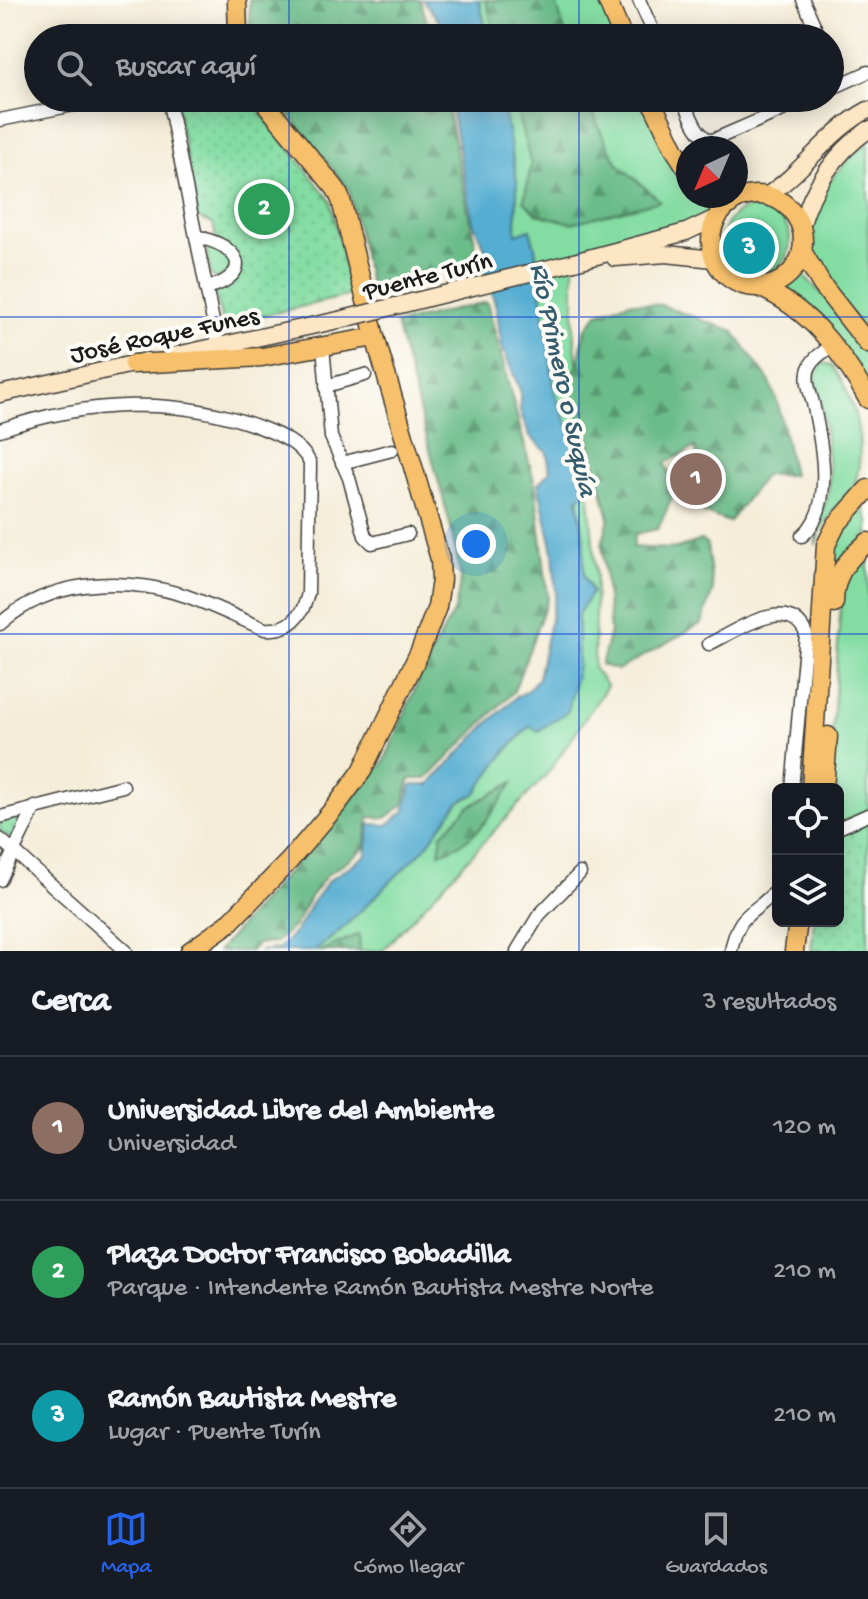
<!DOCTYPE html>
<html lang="es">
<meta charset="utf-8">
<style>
:root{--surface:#171b24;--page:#20242c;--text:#f1f3f6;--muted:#9ea1a6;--line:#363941;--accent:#2563eb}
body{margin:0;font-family:"Gochi Hand",sans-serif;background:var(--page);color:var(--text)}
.controls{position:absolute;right:24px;bottom:24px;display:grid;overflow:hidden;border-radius:12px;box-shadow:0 4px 20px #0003}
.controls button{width:72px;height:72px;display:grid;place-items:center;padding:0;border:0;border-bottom:2px solid var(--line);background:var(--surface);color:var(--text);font:40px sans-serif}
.compass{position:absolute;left:676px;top:136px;width:72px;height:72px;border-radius:50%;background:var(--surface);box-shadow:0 4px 20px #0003;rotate:224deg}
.you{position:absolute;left:476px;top:544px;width:28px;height:28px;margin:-20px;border:6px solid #fff;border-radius:50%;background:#1a73e8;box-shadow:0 0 0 12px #1a73e833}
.badge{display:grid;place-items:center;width:52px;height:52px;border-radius:50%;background:var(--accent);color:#fff;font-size:26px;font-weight:700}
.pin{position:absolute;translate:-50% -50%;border:4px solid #fff;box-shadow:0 2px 8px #0006}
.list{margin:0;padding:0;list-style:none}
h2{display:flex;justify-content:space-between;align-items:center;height:104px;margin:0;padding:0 32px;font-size:34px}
h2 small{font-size:26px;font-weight:400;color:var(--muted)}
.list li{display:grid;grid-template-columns:52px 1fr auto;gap:24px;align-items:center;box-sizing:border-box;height:144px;padding:0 32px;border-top:2px solid var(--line)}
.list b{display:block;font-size:30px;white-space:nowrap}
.list p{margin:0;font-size:26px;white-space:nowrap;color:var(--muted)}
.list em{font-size:26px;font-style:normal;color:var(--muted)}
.icon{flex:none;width:44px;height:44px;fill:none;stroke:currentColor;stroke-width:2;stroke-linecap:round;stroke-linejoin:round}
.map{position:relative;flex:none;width:868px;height:951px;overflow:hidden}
.search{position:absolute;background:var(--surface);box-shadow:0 4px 20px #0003;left:24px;right:24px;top:24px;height:88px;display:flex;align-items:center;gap:20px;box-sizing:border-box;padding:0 28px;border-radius:44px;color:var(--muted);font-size:30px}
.sheet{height:536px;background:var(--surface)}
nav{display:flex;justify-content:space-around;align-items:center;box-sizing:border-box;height:112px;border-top:2px solid var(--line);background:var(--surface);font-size:22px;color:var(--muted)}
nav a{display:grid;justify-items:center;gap:4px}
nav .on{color:var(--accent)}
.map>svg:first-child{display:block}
.grass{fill:#83dda3;stroke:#507c60;stroke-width:2}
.forest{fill:url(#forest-firs);stroke:#436c52;stroke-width:2}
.park{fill:url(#park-dots);stroke:#507c60;stroke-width:2}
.water{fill:#55add2;stroke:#386477;stroke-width:2}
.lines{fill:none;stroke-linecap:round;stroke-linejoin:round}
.street-casing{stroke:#3c3b38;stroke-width:15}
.secondary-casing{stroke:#3c3b38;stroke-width:19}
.primary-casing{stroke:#3c3b38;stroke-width:21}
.street{stroke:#fff;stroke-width:12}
.secondary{stroke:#fce6c4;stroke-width:16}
.primary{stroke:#f7c06c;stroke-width:18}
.secondary-bridge-casing{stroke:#3c3b38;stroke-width:19;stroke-linecap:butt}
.secondary-bridge{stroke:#fce6c4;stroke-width:16}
.grid{fill:none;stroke:#1d4ed8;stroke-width:2;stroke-opacity:0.55}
.labels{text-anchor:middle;stroke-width:8;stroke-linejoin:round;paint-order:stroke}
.street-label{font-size:26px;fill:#1c1c1c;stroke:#fdfcf7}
.water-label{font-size:28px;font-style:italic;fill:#365d6e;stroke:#fdfcf7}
</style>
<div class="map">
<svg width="868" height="951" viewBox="0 0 868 951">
<defs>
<pattern id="forest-firs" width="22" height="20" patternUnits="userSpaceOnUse" patternTransform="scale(2)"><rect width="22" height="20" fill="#6abc89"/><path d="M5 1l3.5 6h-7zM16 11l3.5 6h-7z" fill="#56986f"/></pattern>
<pattern id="park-dots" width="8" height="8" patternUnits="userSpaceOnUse" patternTransform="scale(2)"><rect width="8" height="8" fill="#83dda3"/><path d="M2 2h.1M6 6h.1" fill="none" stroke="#71bd8c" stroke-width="1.8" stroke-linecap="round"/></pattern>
</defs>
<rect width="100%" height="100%" fill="#fdfcf7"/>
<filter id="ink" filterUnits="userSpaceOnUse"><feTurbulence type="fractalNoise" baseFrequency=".0125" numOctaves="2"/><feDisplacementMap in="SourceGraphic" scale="16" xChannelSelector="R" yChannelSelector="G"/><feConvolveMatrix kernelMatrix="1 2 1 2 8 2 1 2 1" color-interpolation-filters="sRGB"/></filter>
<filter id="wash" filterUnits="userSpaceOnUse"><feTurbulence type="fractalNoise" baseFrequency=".006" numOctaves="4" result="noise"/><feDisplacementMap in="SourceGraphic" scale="32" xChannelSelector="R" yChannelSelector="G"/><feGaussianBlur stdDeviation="1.8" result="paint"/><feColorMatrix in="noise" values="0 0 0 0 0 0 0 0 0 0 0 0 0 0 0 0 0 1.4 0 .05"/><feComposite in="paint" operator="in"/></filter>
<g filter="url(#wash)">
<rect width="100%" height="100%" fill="#f4ecd7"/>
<g class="grass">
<polygon points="479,0 607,0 623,38 488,38"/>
<polygon points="502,98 650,98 688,170 688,196 709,196 718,217 574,262 574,328 596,575 594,669 607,686 549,772 382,951 315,951 342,929 424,849 459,802 475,794 506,751 530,726 539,731 578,666 578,614 592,592 584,576 584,540 578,499 575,442 555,394 535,247 530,229 516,235 517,182"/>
<path d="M868,143V333C849,309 822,282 812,252C798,210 838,166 868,143Z"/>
<circle cx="756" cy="241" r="34"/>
<path d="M206,247C219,249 232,257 229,272L217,279L211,275Z"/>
<polygon points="801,273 830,302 868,357 868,387 818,315 787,288"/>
<path d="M822,363L832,365C857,401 868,448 853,489C837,507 821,521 816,545V527L829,493V471L823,411L815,375Z"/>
<polygon points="863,507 868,521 868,534 831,573 832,541"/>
<polygon points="868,550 868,811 838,824 838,789 829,789 842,581"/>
</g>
<g class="forest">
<polygon points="249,0 420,0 432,38 250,38"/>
<polygon points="486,0 555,0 567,38 496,38"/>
<polygon points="276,98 445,98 479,262 370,286 349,190"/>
<polygon points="513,98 588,98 599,128 618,164 660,201 572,223 537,214 524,201 531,164"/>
<polygon points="487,302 535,485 548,598 514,691 427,779 410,779 403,805 386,818 369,817 365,848 327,875 310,897 295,925 276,942 257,944 251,951 218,951 384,762 426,663 455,609 461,578 450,524 396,324"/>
<path d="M629,302L661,305L733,331L770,382L779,408L793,475H765L729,522L702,512L706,484L695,447L665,463L676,489L658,529L635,534L633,547C663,548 672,553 701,540L707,545L713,590L702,623L618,670L601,665L610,632L602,544L609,518L589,439L572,409V373L578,366L584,331L598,313Z"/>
<path d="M514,782C491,813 478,842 439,853L442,834L468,807Z"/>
<polygon points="359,934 360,951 320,951"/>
</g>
<g class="park">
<path d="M175,98H249L330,200L351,295L223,325L214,290C230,286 237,283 241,266L216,239L213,224L198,218Z"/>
<polygon points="29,811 14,840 0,831 0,820"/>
<polygon points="868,823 868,951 811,951 814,921 838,921 838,835"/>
</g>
<g class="water">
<polygon points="423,0 479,0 488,38 445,38 445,29"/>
<polygon points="449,98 502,98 517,182 516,234 530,229 535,247 555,394 575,442 584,492 578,499 584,540 584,576 592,592 578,614 578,666 568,711 538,731 530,726 506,751 475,794 459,802 424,849 342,929 315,951 258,951 278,949 296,931 311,904 328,881 366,855 370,824 387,825 404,812 411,785 429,785 486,725 516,697 526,692 538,678 556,593 553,552 538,484 550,471 547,452 530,437 520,411 520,390 502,347 496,307 484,265 484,245 473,223"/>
</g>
</g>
<g filter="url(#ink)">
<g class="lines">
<defs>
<g id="street">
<polyline points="639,0 656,38"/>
<polyline points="803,0 820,38"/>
<polyline points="830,61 841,84"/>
<polyline points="830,89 868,72"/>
<polyline points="168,98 218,346"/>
<path d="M683,98C690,113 695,134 711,141L810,98"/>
<polyline points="0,120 108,98"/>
<path d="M197,236C207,240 219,242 227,249C252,269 224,284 206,288"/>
<polyline points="323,346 331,437 349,478 365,536 372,543 408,534"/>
<polyline points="326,386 365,375"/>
<path d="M0,430C84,401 178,395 262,428C280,435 301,444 310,463L308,593C303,616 290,631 265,629C237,618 209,603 180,594C119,576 49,580 0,624"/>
<polyline points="342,463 392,450"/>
<path d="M802,536C836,507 821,440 813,403C810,392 804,377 810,366C814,357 825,351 833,345"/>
<path d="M709,644C736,631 789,593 806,634L792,789"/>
<polyline points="0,817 123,786"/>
<polyline points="838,828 868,815"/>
<polyline points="0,839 126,951"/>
<polyline points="0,880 35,807"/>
<polyline points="517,951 539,915 580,873"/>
<path d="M731,951C739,908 755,916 778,888"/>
</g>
<g id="secondary">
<path d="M766,196C804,172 828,131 868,110"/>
<path d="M801,227C812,188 834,154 868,130"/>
<polyline points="615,258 666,254 714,259"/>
<polyline points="574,262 686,232 718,217"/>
<polyline points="172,356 339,320"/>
<polyline points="0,394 146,361"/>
</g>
<g id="primary">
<polyline points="237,0 238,38"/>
<polyline points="607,0 623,38"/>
<polyline points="650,98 675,150 688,170"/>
<circle cx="757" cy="241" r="46"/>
<polyline points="709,196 723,210"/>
<polyline points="802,251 822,285 868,344"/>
<path d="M759,287C810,309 841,351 868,399"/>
<polyline points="133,364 262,357 375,337"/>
<path d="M834,603C834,575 847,559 868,542"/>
<polyline points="811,789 826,545 836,525 868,489"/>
<polyline points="824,789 828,736"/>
<polyline points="190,951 228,924 290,860 336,806 362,771 420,651 437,607 441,580 440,559 375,337 341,200 336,189 261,98"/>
<polyline points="794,951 798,921"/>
</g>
</defs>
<use href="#street" class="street-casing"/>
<use href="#secondary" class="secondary-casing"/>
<use href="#primary" class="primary-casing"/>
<use href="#street" class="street"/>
<use href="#secondary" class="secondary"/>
<use href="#primary" class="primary"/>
<defs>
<polyline id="secondary-bridge" points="339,320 574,262"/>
</defs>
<use href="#secondary-bridge" class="secondary-bridge-casing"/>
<use href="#secondary-bridge" class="secondary-bridge"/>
</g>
</g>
<path class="grid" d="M289,0V38M579,0V38M289,98V951M579,98V951M0,317H868M0,634H868"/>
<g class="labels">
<g class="street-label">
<text transform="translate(427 274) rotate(-14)" y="9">Puente Turín</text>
<text transform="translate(164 333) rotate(-12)" y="9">José Roque Funes</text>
</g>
<g class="water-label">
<text transform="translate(566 379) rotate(78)" y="10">Río Primero o Suquía</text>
</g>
</g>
</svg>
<div class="controls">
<button><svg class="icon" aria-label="locate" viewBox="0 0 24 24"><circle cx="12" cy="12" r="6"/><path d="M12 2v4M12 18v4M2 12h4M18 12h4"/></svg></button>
<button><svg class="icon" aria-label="layers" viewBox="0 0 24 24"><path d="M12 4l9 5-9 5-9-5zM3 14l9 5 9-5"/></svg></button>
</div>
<svg class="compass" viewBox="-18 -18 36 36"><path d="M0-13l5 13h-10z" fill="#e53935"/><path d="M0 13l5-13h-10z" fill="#9ea1a6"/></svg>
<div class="you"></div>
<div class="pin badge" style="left:696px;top:479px;background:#8d6e63">1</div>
<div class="pin badge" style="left:264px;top:209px;background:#2e9e5b">2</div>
<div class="pin badge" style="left:749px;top:248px;background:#0f9aa8">3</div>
<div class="search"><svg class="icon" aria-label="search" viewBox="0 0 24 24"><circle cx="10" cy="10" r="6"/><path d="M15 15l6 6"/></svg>Buscar aquí</div>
</div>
<section class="sheet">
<h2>Cerca<small>3 resultados</small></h2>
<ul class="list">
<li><span class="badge" style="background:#8d6e63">1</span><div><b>Universidad Libre del Ambiente</b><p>Universidad</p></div><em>120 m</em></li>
<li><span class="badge" style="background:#2e9e5b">2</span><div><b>Plaza Doctor Francisco Bobadilla</b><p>Parque · Intendente Ramón Bautista Mestre Norte</p></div><em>210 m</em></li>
<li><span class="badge" style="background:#0f9aa8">3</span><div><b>Ramón Bautista Mestre</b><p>Lugar · Puente Turín</p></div><em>210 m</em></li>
</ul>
</section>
<nav>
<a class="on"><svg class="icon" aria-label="map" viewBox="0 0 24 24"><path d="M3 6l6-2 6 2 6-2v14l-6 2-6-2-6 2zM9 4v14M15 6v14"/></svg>Mapa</a>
<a><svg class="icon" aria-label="directions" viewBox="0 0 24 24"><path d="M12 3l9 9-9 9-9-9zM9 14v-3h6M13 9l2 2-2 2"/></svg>Cómo llegar</a>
<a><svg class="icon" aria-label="saved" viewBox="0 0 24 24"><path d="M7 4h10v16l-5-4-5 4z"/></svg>Guardados</a>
</nav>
